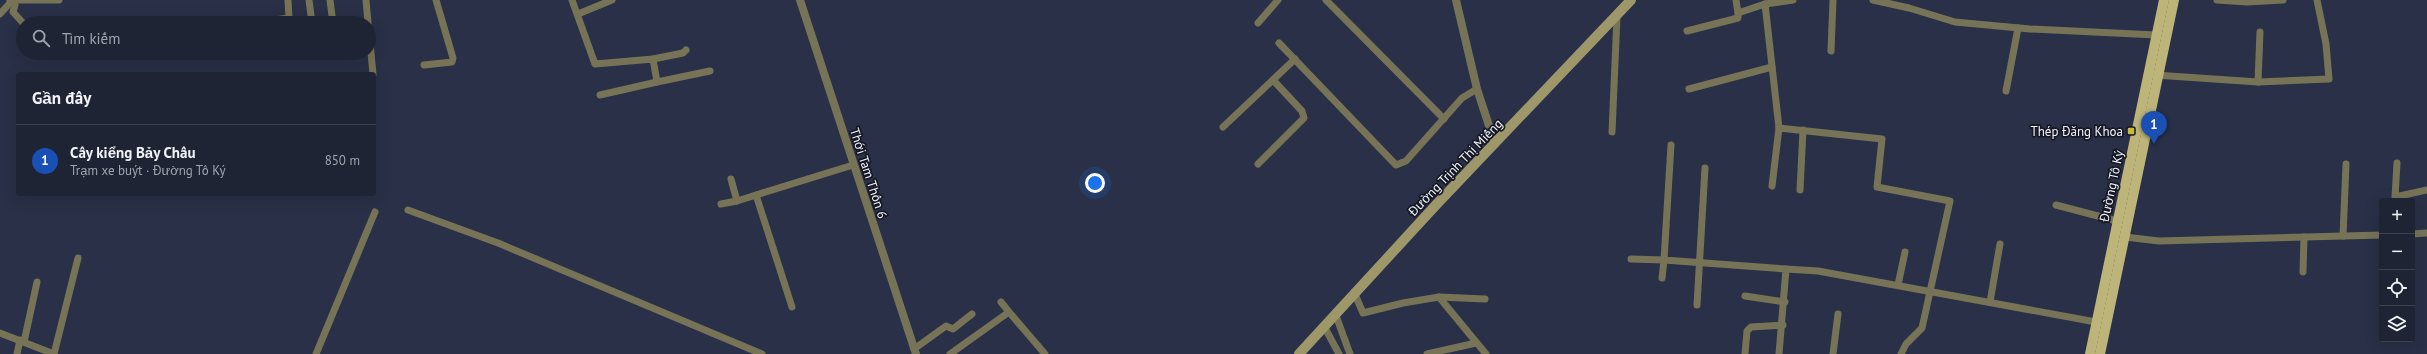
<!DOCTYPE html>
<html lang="vi">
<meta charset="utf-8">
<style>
:root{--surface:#1f2435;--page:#2c3041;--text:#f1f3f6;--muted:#a1a4ad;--line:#3c4150;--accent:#1a73e8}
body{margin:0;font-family:"PT Sans",sans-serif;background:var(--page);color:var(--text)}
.controls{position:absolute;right:12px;bottom:12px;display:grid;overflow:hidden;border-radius:4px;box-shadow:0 4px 16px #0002}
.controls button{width:36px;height:36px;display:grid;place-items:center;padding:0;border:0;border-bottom:1px solid var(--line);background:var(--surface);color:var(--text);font:20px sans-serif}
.you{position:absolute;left:1095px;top:183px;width:14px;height:14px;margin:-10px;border:3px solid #fff;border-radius:50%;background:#1a73e8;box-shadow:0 0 0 6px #1a73e833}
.badge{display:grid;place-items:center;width:26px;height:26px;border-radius:50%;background:var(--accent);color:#fff;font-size:13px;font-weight:700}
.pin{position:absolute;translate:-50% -33px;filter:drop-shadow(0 1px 2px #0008)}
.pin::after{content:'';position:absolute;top:21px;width:14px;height:12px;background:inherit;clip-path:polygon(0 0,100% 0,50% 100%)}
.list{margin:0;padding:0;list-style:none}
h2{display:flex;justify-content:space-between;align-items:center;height:52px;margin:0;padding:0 16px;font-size:17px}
h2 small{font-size:13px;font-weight:400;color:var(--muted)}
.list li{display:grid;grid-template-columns:26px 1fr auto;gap:12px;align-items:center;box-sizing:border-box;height:72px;padding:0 16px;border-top:1px solid var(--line)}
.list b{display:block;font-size:15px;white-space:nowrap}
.list p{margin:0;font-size:13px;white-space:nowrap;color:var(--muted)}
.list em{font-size:13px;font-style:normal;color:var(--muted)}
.icon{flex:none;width:22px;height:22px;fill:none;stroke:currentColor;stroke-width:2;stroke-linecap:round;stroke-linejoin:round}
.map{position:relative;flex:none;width:2427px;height:354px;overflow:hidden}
.search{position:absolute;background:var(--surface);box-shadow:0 4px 16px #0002;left:16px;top:16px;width:360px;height:44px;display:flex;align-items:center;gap:10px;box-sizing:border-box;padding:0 14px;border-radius:22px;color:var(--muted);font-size:15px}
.panel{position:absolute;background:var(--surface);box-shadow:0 4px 16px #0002;left:16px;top:72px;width:360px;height:124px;border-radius:4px}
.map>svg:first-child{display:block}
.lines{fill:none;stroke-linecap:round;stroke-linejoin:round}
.minor{stroke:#777356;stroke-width:7}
.tertiary{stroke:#777356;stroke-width:8}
.secondary{stroke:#9e976a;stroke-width:10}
.primary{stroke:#bcb478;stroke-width:10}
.poi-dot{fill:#ccb939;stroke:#161923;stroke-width:1.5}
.labels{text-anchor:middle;stroke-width:3.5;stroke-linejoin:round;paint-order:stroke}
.poi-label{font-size:13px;fill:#f0f3fd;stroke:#161923;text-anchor:end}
.street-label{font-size:13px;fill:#f0f3fd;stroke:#161923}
</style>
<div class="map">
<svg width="2427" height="354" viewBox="0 0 2427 354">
<rect width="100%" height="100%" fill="#293047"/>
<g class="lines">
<g class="minor">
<polyline points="10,0 59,0"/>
<polyline points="309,0 312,23"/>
<polyline points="330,0 333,23"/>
<polyline points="366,0 368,23"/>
<polyline points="572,0 595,64 653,59 657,82 600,95"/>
<polyline points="1326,0 1444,119"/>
<polyline points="1736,0 1738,13 1765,4 1793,0"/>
<polyline points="1873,0 1909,8 1955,22 2030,29 2156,35"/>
<polyline points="2217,0 2247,2 2283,0"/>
<polyline points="10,3 15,5 13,12 23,23"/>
<polyline points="1765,4 1779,128 1882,139 1877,187 1950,201 1922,328 1906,344 1901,354"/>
<polyline points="0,14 10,3 10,0"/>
<polyline points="578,14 612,0"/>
<polyline points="267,21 289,18 288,0"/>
<polyline points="1258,23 1278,0"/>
<polyline points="1687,31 1738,18 1738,13"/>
<polyline points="369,32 373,74"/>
<polyline points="1279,43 1396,165 1406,161 1462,98 1477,89"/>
<polyline points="1831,51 1833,0"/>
<polyline points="653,59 683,53 686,50"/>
<polyline points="424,65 452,62 453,58 436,0"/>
<polyline points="2155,75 2258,82 2329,79 2326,44 2317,0"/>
<polyline points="657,82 710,71"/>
<polyline points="2258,82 2260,32"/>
<polyline points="1689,89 1772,67"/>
<polyline points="2006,91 2018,28"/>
<polyline points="1223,127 1295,59"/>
<polyline points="1612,132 1617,17"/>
<polyline points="1671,145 1664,260 1786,269 1779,354"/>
<polyline points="2397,163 2395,197 2427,190"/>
<polyline points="1258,164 1304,118 1302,111 1273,80"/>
<polyline points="731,179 737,201 756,195"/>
<polyline points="1772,186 1779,128"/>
<polyline points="1800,190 1803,130"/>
<polyline points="721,204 737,201"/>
<polyline points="2056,205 2117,221"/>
<polyline points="408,210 498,243 762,354"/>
<polyline points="2412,234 2427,233"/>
<polyline points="2343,236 2346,164"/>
<polyline points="2125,237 2159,241 2382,235"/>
<polyline points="1631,259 1664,260 1662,278"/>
<polyline points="1786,269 1818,271 2096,322"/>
<polyline points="2303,272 2304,237"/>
<polyline points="1898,285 1905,252"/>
<polyline points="1354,292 1363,313 1403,303 1439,297 1486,354"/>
<polyline points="1745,296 1785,302"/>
<polyline points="1439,297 1485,299"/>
<polyline points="1990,302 2000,244"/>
<polyline points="1697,305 1705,168"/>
<polyline points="792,307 756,195 853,165"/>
<polyline points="1009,312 1045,354"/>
<polyline points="1335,313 1350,354"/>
<polyline points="1324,326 1339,354"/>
<polyline points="0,333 54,354"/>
<polyline points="24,342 37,282"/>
<polyline points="914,349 946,326 953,329 972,314"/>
<polyline points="17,354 20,340"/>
<polyline points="54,354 78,258"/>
<polyline points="316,354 375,212"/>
<polyline points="950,354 1009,312 1001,302"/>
<polyline points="1427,354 1476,343"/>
<polyline points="1745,354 1747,331 1751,327 1783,325"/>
<polyline points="1833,354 1838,314"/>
</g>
<g class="tertiary">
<polyline points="800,0 916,354"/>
<polyline points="1456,0 1477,89 1495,144"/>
</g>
<polyline class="secondary" points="1299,354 1435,206 1631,0"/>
<g class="primary">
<polyline points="2090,354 2164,0"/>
<polyline points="2100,354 2174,0"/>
</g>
</g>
<rect class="poi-dot" x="2127" y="127" width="8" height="8" rx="2"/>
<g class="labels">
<g class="poi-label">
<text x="2123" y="136">Thép Đăng Khoa</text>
</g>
<g class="street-label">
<text transform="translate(1455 167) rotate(-46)" y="5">Đường Trịnh Thị Miếng</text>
<text transform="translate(869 173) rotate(72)" y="5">Thới Tam Thôn 6</text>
<text transform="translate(2111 186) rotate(-78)" y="5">Đường Tô Ký</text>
</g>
</g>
</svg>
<div class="controls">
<button>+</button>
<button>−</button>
<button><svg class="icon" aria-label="locate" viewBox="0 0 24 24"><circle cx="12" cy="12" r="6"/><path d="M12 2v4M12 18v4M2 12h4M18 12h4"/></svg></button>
<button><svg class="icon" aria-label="layers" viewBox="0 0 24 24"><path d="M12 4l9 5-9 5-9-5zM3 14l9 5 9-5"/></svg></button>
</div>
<div class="you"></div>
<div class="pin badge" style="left:2154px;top:144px;background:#1a4fb4">1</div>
<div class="search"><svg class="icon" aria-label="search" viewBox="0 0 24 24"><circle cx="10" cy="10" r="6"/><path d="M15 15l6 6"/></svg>Tìm kiếm</div>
<section class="panel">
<h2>Gần đây<small></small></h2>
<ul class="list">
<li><span class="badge" style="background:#1a4fb4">1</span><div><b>Cây kiểng Bảy Châu</b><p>Trạm xe buýt · Đường Tô Ký</p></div><em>850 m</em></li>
</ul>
</section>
</div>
